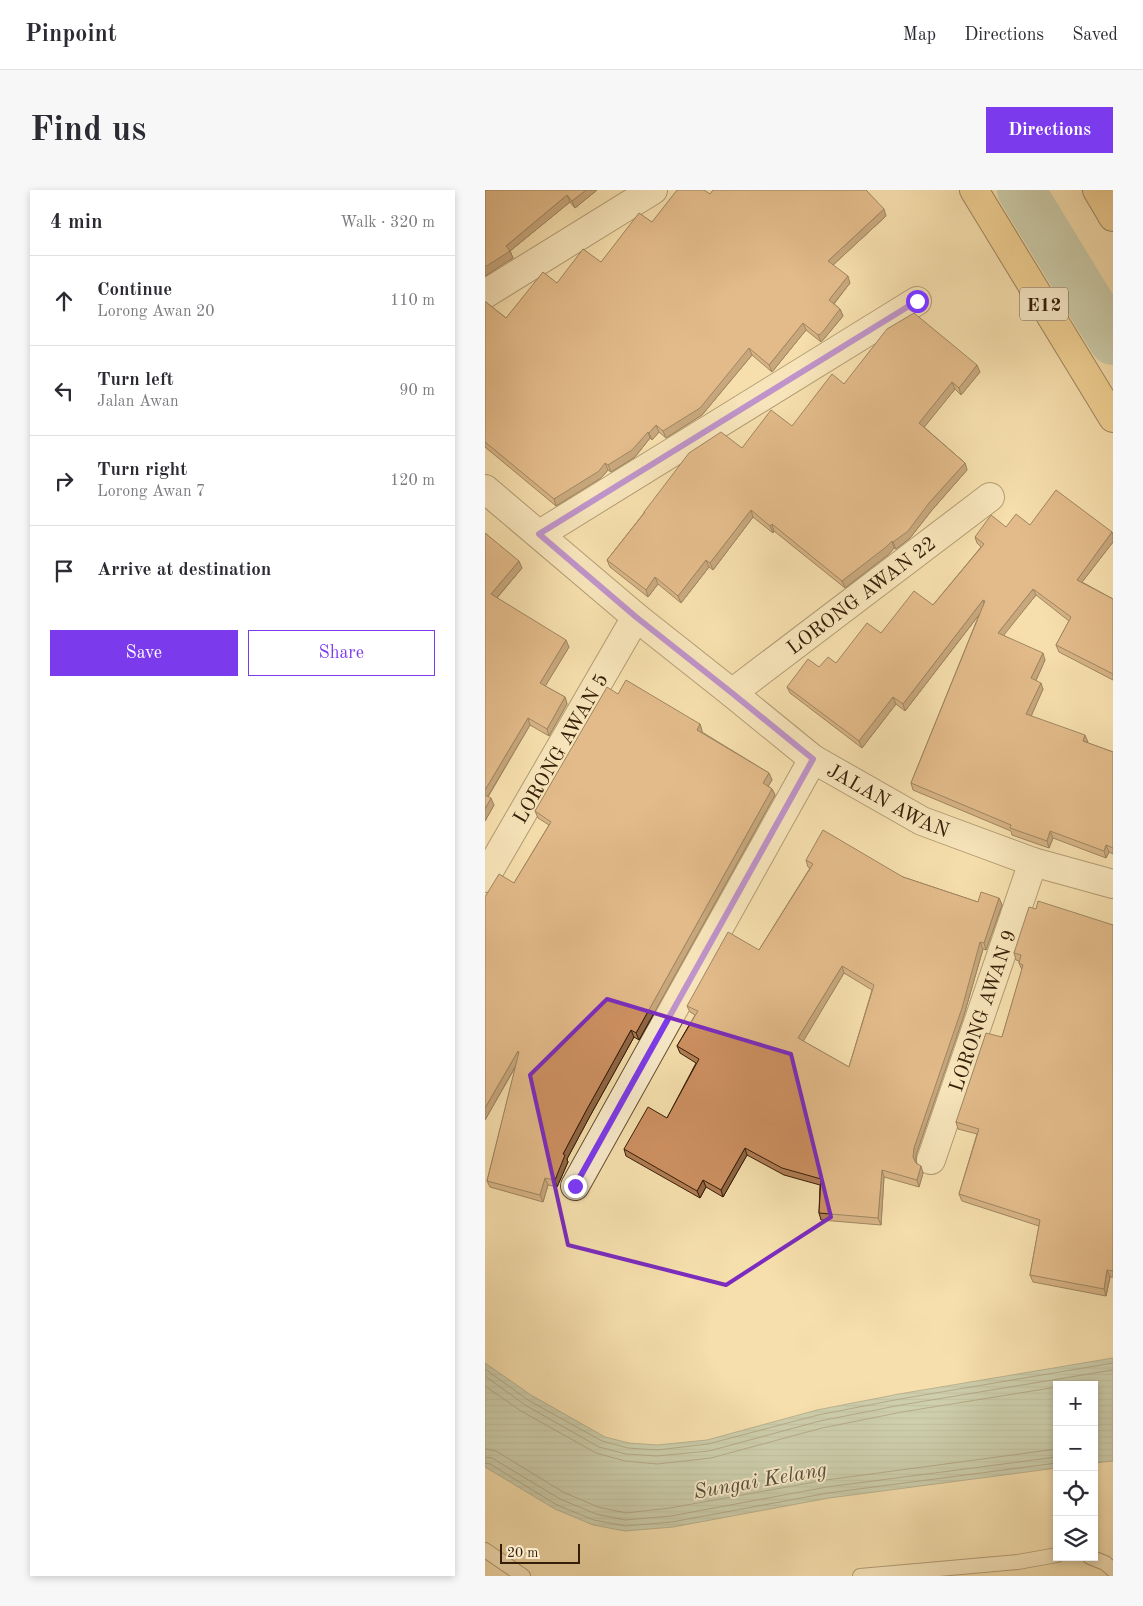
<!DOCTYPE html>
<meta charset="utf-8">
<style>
:root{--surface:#fff;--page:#f7f7f7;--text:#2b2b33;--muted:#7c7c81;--line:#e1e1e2;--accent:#7c3aed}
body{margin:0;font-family:"Old Standard TT",serif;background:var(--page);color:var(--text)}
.controls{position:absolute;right:15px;bottom:15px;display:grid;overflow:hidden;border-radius:0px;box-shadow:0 2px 8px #0003}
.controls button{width:45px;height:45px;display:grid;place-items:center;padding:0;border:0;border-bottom:1px solid var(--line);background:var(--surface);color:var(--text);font:25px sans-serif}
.scale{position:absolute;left:15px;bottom:12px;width:80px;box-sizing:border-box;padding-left:5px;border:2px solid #351d07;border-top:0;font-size:14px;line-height:18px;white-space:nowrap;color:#351d07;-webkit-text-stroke:4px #f8eaca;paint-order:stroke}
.stop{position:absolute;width:15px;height:15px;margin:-11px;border:4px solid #7c3aed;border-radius:50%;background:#fff}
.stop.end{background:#7c3aed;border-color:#fff;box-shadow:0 1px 5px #0008}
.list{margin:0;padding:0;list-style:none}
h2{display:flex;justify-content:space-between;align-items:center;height:65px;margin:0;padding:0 20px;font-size:21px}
h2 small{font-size:16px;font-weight:400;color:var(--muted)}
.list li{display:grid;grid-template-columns:32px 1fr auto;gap:15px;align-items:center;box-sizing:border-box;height:90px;padding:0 20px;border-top:1px solid var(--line)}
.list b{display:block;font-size:19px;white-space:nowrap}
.list p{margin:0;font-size:16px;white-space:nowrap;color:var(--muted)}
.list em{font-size:16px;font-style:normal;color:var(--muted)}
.actions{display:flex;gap:10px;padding:15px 20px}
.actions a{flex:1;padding:11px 0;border:1px solid var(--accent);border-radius:0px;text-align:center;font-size:18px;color:var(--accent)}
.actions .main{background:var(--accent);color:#fff}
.icon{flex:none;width:28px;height:28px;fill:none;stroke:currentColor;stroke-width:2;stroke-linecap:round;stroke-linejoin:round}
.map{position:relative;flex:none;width:628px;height:1386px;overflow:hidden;border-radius:0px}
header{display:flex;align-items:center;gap:30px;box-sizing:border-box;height:70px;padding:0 25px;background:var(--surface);border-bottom:1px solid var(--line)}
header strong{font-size:24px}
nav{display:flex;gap:28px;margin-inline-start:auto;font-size:18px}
.intro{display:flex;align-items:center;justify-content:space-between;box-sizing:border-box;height:120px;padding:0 30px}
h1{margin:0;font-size:35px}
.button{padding:12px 22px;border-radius:0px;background:var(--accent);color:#fff;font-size:18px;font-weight:700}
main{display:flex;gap:30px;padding:0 30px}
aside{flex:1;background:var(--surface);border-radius:0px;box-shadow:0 2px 8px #0003}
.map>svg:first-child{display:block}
.water{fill:url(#water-rules);stroke:#737c6b}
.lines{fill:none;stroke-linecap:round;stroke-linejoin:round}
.shore{stroke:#686c5a;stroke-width:1}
.river{stroke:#9cbcad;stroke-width:48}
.lane-casing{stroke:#654e30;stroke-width:16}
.street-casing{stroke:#654e30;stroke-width:30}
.highway-casing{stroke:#351d07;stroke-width:30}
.lane{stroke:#f8eaca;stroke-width:14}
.street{stroke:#f8eaca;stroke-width:28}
.highway{stroke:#eac076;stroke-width:28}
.wall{fill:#b07c53;stroke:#351d07;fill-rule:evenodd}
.shaded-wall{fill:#906544;stroke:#351d07}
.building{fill:#cd9061;stroke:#351d07;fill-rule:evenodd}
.route{stroke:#7c3aed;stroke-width:6}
.marked{fill:none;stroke:#7b2cbf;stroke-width:4;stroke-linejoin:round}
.labels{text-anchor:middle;stroke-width:4;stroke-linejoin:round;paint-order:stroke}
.shield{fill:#f8eaca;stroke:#705a42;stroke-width:1}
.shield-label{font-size:19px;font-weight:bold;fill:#351d07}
.street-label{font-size:20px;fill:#351d07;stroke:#f8eaca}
.water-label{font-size:21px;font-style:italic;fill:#544d39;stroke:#f8eaca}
</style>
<header>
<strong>Pinpoint</strong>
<nav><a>Map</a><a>Directions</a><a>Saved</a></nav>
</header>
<div class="intro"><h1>Find us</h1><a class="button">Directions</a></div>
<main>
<aside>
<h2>4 min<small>Walk · 320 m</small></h2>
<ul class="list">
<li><svg class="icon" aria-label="ahead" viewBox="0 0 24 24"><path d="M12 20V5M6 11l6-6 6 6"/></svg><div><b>Continue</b><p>Lorong Awan 20</p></div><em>110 m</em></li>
<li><svg class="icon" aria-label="left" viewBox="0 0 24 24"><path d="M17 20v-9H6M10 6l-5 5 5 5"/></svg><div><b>Turn left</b><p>Jalan Awan</p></div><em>90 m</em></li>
<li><svg class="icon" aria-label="right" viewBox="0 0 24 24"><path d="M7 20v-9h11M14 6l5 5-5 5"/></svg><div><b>Turn right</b><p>Lorong Awan 7</p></div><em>120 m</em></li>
<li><svg class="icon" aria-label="arrive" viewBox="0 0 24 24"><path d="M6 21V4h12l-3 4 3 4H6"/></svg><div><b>Arrive at destination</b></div></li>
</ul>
<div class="actions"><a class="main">Save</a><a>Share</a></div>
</aside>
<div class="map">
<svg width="628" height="1386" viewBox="0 0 628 1386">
<defs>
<pattern id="water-rules" width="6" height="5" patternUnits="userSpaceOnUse" patternTransform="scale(1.25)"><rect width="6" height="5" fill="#9cbcad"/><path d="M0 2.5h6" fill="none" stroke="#87a193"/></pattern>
</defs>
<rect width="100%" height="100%" fill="#f5dfad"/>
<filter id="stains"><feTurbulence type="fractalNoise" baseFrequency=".004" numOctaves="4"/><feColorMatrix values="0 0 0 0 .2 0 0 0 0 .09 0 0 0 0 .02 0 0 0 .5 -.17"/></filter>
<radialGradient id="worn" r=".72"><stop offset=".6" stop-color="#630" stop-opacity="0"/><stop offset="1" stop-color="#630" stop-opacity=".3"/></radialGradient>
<polygon class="water" points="628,1168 628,1271 609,1273 609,1195 572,1195 572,1278 344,1308 188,1337 140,1341 108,1335 70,1319 0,1277 0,1173 46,1205 120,1247 144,1253 172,1255 222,1250 332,1220 414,1204"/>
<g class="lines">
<g class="shore">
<polyline points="0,1179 43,1210 117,1251 143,1258 172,1260 223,1254 333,1225 415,1209 628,1173"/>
<polyline points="0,1186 40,1215 114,1257 141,1264 172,1266 224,1261 335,1231 416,1215 628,1180"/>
<polyline points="0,1196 36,1221 111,1263 140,1271 172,1274 226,1268 337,1238 417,1222 572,1197"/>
<polyline points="0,1259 11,1261 78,1302 113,1317 141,1323 185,1318 341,1290 572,1259"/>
<polyline points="0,1267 7,1268 75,1309 111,1324 140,1330 186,1326 342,1297 572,1267"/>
<polyline points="0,1273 5,1274 72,1315 109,1330 140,1336 187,1332 343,1303 572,1273"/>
</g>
<polyline class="river" points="536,0 628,151"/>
<defs>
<g id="lane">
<polyline points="0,1360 38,1386"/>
<polyline points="605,1367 620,1373 628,1380"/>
<polyline points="375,1386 533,1372 572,1365"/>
</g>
<g id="street">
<polyline points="0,104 168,0"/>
<path id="s1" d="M0,299L151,427L247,503L328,569L437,631L548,672L628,694"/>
<polyline points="55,344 432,111"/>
<path id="s2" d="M247,503L505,307"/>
<path id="s3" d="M0,688L151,427"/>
<path id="s4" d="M446,970L548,672"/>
<polyline points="90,996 328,569"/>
</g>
<g id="highway">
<polyline points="489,0 628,228"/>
<polyline points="612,0 628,27"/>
</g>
</defs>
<use href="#lane" class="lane-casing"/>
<use href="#street" class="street-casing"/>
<use href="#highway" class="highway-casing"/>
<use href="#lane" class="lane"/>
<use href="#street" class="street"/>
<use href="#highway" class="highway"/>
</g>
<g class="wall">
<polygon points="0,0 112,0 90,18 85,12 25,61 28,68 25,70"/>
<polygon points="225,4 401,26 348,75 365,93 349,114 355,119 358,126 338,150 336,152 321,140 287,182 267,165 217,225 181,248 174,242 167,250 165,248 150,267 126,282 123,280 116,288 71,316 0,257 0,112 21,128 72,93 116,72 167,32"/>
<polygon points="495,182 476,205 470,199 439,237 480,273 482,280 447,320 425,348 411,359 409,358 404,364 360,398 289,341 288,343 268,327 228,380 224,377 196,413 173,394 163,407 125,377 122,370 159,323 159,322 257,258 307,236 359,194"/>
<polygon points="545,335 627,342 628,345 628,352 597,392 628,409 628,490 574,462 571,455 584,431 551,405 518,445 560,470 551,490 558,499 546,526 603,553 628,562 628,664 624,662 621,668 568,648 564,658 527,645 526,641 428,600 426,593 494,425 420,521 411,514 377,558 305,503 302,497 334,477 351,473 396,443 448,415 496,357 492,353 490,347 521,337"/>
<polygon points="0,343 37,378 12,408 84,457 60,496 80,507 82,514 64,546 45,535 3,607 9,615 0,631"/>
<polygon points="133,504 215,534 217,541 217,542 284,583 287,590 283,596 287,599 290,605 154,850 149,847 105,926 82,969 83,972 72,997 63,995 58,1012 5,997 2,991 31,876 0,930 29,693 64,635 53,628 50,621"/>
<path d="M321,670L418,687L493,712L514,708L517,715L501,760L498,759L479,825L431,965V972L438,983L434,997L399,987L396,1035L336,1030L334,1023L335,995L299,985L262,965L238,1007L221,997L215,1008L141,966L139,959L182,928L211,873L195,863L192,856L210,825L205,822L202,816L274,760L325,678L323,677ZM359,783L387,800L364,877L318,851Z"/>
<polygon points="551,719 628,735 628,1087 625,1087 621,1106 548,1092 545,1085 554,1036 477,1011 474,1004 492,944 473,939 471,932 517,847 537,780 534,773 534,771 531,770 529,763"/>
</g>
<g class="shaded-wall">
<polygon points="101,0 112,0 90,18 87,11"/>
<polygon points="82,5 85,12 25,61 28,68 0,86 0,77 21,56"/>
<polygon points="399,19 401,26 346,77 343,71"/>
<polygon points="363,86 365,93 346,117 344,110"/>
<polygon points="355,119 358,126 338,150 336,152 333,145"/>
<polygon points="318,133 321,140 287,182 284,175"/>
<polygon points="264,158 267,165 217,225 181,248 178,241"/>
<polygon points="492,175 495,182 476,205 474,198"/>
<polygon points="467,192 470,199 437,240 434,233"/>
<polygon points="171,235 174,242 167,250 164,243"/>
<polygon points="163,242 165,248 150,267 126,282 123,275"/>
<polygon points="120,273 123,280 116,288 71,316 69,309"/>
<polygon points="480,273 482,280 447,320 425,348 411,359 408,352 444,313"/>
<polygon points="266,320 268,327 228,380 225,373"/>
<polygon points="287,334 289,341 288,343 285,336"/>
<polygon points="627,342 628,345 628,352 594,396 592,390"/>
<polygon points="407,351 409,358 404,364 360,398 357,391"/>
<polygon points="221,370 224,377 196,413 193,406"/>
<polygon points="34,371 37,378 9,411 6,404"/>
<polygon points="170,387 173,394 163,407 161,400"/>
<polygon points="548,399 551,405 515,450 513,443"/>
<polygon points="498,410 500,417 420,521 418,514"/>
<polygon points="81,450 84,457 58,500 55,493"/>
<polygon points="558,463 560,470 549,495 546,488"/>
<polygon points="556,493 558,499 544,531 541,524"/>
<polygon points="80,507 82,514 64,546 62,539"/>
<polygon points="408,507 411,514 377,558 374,551"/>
<polygon points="43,528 45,535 0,611 0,600"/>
<polygon points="215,534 217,541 214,546 212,540"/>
<polygon points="600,545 603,552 598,551"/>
<polygon points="284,583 287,590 281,600 278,593"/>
<polygon points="287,599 290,605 154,850 151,843"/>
<polygon points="6,608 9,615 0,631 0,619"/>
<polygon points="565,641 568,648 564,658 562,651"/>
<polygon points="621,655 624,662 621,668 619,661"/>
<polygon points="514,708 517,715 501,760 499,753"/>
<polygon points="495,752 498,759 479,825 431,965 431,973 428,967 429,958"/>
<polygon points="357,776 359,783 316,855 313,848"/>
<polygon points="146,840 149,847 105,926 82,969 83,972 72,997 70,990 78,964 102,919"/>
<polygon points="33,861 35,868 0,930 0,918"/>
<polygon points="260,958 262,965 238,1007 236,1000"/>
<polygon points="436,976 438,983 434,997 432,990"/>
<polygon points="397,980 399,987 396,1035 393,1028"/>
<polygon points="60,988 63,995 58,1012 55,1005"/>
<polygon points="218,990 221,997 215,1008 212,1001"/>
<polygon points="622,1080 625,1087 621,1106 619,1099"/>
</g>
<g class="building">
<polygon points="0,0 101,0 87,11 82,5 21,56 25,61 0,77"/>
<polygon points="192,0 219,0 225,4 228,0 381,0 399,19 343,71 363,86 344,110 355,119 336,144 333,145 318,133 284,175 264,158 215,218 178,241 171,235 164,243 163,242 147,260 123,275 120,273 114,281 69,309 0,252 0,112 1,112 21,128 58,82 72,93 98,59 116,72 154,23 167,32"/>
<polygon points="429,123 492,175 474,198 467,192 434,233 480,273 444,313 423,341 408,352 407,351 401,357 357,391 287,334 285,336 266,320 225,373 221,370 193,406 170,387 161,400 122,370 160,322 159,322 204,263 236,242 257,258 286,220 307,236 347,184 359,194 402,139"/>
<polygon points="571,300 627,342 592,390 628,409 628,484 571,455 586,427 548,399 513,443 558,463 546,488 556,493 541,524 600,545 598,551 628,562 628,658 621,655 619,661 565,641 562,651 525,638 526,635 426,593 500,411 498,410 418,514 408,507 374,551 302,497 323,469 334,477 343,467 351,473 382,433 396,443 429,401 448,415 499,354 490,347 506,325 521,337 531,324 545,335"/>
<polygon points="0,343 34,371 6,404 81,450 55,493 80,507 62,539 43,528 0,600"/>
<polygon points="141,490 215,534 212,540 284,583 278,593 287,599 151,843 146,840 102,919 78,964 80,965 70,990 60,988 55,1005 2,991 34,862 33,861 0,918 0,707 14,684 29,693 66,632 50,621 122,497 133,504"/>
<polygon points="0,605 6,608 0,619"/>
<path d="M338,640L418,687L493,712L496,702L514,708L499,753L495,752L477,818L429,958L428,967L431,973L436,976L432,990L397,980L393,1028L334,1023L336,989L297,978L260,958L236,1000L218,990L212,1001L139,959L163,917L182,928L214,869L192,856L213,821L202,816L243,742L274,760L328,674L321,670ZM357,776L389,795L364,877L313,848Z"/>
<polygon points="553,711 628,735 628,1081 622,1080 619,1099 545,1085 555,1030 474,1004 494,939 471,932 501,843 517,847 538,775 534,773 536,765 529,763 544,717 551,719"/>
</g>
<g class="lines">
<polyline class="route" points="90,996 328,569 247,503 151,427 54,344 432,111"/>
</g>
<path d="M0 0H628V1386H0ZM122,809L306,864L346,1027L241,1095L83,1055L45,885Z" fill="#f5dfad" fill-opacity=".55" fill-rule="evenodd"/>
<path class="marked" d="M122,809L306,864L346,1027L241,1095L83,1055L45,885Z"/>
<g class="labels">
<rect class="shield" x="535" y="97.5" width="48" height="33" rx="4"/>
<g class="shield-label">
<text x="559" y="121">E12</text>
</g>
<g class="street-label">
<text dy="7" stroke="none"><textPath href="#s2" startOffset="162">LORONG AWAN 22</textPath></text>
<text dy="7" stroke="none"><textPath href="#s3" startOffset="150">LORONG AWAN 5</textPath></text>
<text dy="7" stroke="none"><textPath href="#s1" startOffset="511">JALAN AWAN</textPath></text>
<text dy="7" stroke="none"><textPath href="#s4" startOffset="158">LORONG AWAN 9</textPath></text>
</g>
<g class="water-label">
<text transform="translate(275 1290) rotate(-10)" y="7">Sungai Kelang</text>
</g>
</g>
<rect width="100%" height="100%" filter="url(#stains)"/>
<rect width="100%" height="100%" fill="url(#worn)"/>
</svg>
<div class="controls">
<button>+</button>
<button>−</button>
<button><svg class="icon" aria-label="locate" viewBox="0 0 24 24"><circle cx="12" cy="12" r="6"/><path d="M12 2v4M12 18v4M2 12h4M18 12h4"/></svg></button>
<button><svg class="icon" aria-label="layers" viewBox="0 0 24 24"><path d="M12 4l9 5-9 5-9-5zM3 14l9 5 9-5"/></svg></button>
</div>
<div class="scale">20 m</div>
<div class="stop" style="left:432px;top:111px"></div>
<div class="stop end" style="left:90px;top:996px"></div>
</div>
</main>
